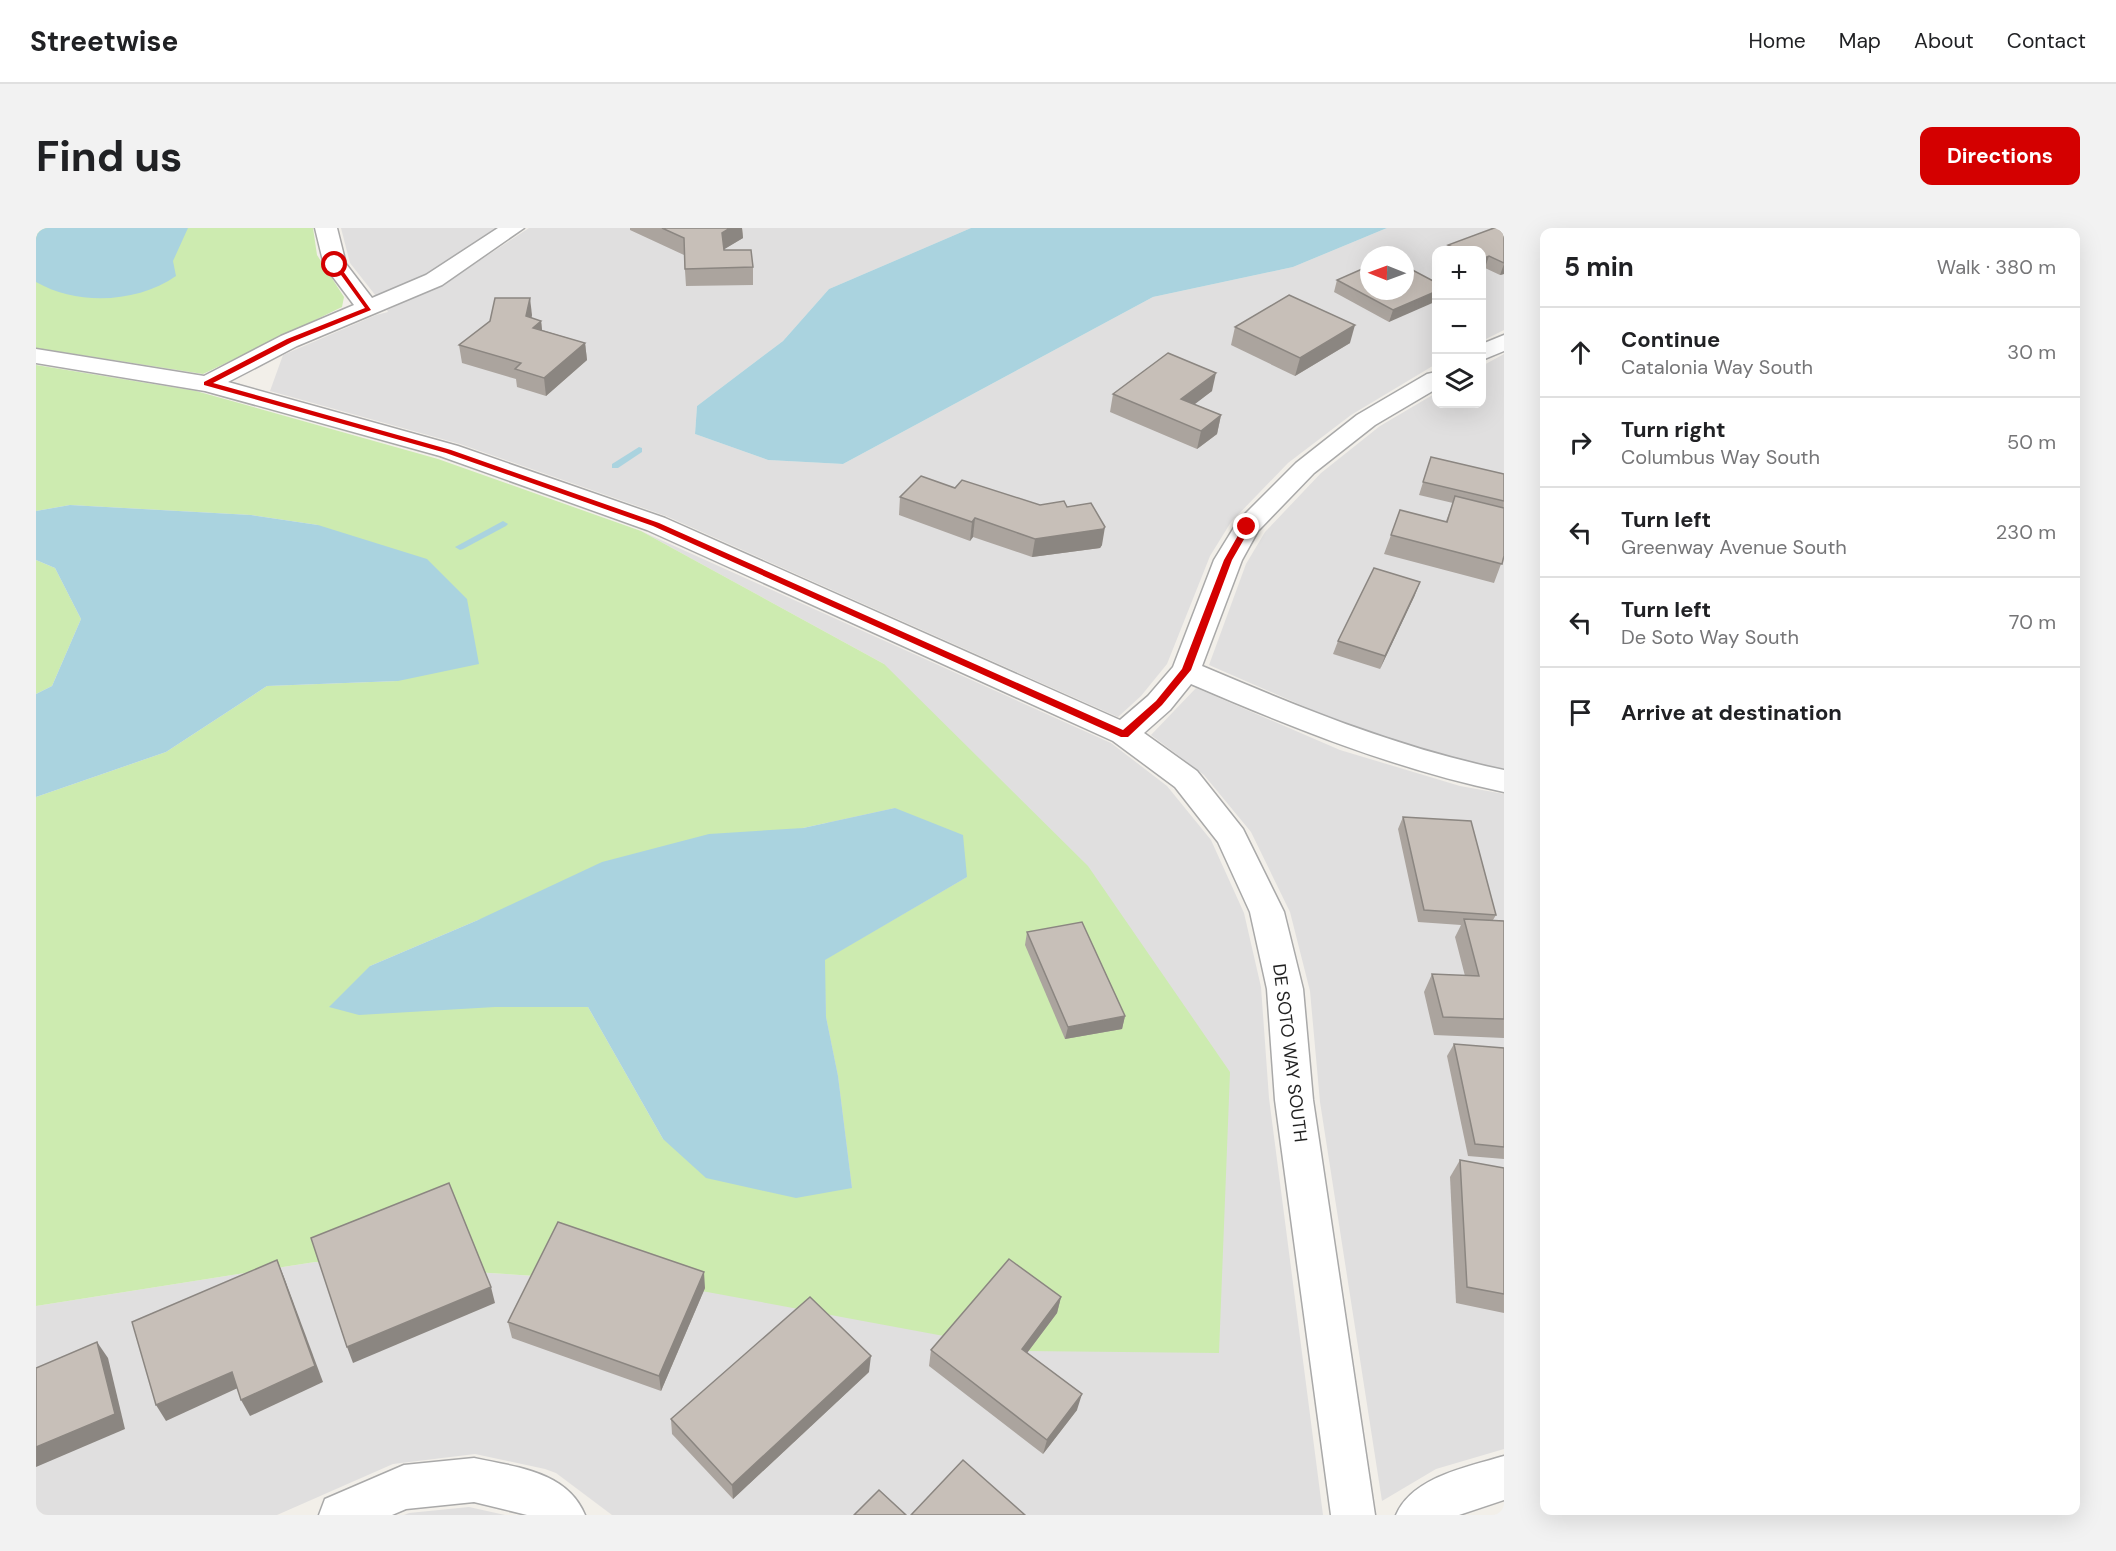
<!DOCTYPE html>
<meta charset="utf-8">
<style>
:root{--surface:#fff;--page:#f2f2f2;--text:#202124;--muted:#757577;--line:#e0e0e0;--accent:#d40000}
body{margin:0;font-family:"DM Sans",sans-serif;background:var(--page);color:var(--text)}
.controls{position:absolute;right:18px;top:18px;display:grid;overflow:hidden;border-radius:12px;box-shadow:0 6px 24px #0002}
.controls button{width:54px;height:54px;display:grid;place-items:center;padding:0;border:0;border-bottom:2px solid var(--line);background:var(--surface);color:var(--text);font:30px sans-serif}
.compass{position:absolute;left:1324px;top:18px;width:54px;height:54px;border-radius:50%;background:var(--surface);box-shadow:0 6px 24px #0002;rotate:271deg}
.stop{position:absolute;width:18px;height:18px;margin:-14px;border:4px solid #d40000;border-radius:50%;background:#fff}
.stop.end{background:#d40000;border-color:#fff;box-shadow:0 2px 6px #0008}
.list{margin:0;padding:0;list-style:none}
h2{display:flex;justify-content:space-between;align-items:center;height:78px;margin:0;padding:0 24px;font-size:26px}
h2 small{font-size:20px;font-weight:400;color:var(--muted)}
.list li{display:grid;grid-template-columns:39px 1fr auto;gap:18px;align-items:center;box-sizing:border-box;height:90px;padding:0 24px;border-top:2px solid var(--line)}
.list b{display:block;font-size:22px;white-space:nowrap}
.list p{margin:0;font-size:20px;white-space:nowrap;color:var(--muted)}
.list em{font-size:20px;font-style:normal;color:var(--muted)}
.icon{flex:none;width:33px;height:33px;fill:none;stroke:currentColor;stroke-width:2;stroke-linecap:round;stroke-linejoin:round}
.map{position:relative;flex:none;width:1468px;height:1287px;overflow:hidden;border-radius:12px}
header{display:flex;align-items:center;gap:36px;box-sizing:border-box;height:84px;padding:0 30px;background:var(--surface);border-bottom:2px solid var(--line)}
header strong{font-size:28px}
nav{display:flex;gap:33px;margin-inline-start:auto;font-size:21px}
.intro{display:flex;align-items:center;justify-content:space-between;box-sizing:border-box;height:144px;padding:0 36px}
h1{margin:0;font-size:42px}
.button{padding:15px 27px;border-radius:12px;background:var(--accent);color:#fff;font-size:21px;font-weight:700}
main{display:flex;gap:36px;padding:0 36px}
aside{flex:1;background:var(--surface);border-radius:12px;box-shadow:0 6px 24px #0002}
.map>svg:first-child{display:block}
.residential{fill:#e0dfdf;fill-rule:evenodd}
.grass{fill:#cdebb0;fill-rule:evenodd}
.water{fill:#aad3df}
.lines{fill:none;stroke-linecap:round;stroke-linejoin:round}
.stream{fill:#aad3df;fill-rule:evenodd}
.minor-casing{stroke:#a9a9a9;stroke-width:3}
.minor{fill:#fff;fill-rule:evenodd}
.wall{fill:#aba49e}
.shaded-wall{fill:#8b8681}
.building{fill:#c7bfb8;stroke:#8b8681;stroke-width:1.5}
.route{fill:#d40000}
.labels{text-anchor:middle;stroke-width:6;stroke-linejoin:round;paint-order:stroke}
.street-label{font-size:18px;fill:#222;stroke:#fff}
</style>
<header>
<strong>Streetwise</strong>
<nav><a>Home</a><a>Map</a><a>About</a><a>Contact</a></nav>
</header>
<div class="intro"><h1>Find us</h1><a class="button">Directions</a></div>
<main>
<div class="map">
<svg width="1468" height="1287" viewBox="0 0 1468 1287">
<rect width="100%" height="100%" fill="#f2efe9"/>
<g class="residential">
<polygon points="305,0 460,0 387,48 340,68 314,35"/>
<path d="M493,0H935L793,61L747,113L661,178L659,206L732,232L807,236L1117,69L1257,39L1351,0H1468V102L1446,113V22H1400V136L1315,187L1252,235L1195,294L1174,328L1131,436L1105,468L1082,489L630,288L424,216L234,163L247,127L340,87L352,84L351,82L408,56ZM1333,27H1369V63H1333Z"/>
<polygon points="1468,126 1468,541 1432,534 1322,502 1173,437 1210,336 1229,304 1285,245 1344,198 1400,165 1400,176 1446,176 1446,138"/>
<polygon points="605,303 1075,515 1131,558 1175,612 1208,685 1225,759 1233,870 1287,1287 576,1287 520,1245 509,1241 439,1226 357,1236 241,1287 0,1287 0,1078 279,1034 628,1056 848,436"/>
<polygon points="1160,460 1304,522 1424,558 1468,566 1468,1221 1400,1241 1346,1273 1284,874 1274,763 1254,684 1215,604 1168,547 1115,507"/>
<polygon points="433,1279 469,1287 368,1287 373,1285"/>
</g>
<g class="grass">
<polygon points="0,0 277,0 281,27 308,69 306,79 167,146 0,120"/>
<path d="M0,137L160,163L402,231L605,303L848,436L1052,638L1194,844L1183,1125L989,1123L628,1056L279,1034L0,1078V569L130,524L231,458L362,453L282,297L215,287L34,277L0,283ZM859,580L931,649L788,732L790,789L802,848L816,960L627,911L552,779H459L334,738L442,692L767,600Z"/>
<polygon points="0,332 19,340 45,391 16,458 0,466"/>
</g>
<g class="water">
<path d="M0,0H152L137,33L140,48C101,75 42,78 0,54Z"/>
<polygon points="935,0 1351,0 1257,39 1117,69 807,236 732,232 659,206 661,178 747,113 793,61"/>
<polygon points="34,277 215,287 282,297 391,331 431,371 443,436 362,453 231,458 130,524 0,569 0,466 16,458 45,391 19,340 0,332 0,283"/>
<polygon points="859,580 927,607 931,649 789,732 790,789 802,848 816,960 760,970 670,950 627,911 552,779 459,779 323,787 293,779 334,738 442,692 566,634 673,606 767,600"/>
</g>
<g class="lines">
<g class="stream">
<polygon points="603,219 606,220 606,224 582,240 576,240 576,236"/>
<polygon points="467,293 472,296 470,298 427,321 424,322 419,319"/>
</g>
<defs>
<g id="minor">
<path d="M279,0H301L310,36L336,70L390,47L462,0H488L406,57L261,118L192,154L422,218L629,290L1084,492L1112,468L1137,439L1178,332L1202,293L1260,235L1321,187L1391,146L1400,144V161L1339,197L1278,245L1222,303L1206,332L1166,438C1265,480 1362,520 1468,542V564C1359,541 1257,500 1155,456L1134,482L1108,505L1161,543L1207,601L1248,684L1267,761L1277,872L1339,1287H1295L1239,872L1231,761L1214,684L1182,614L1139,559L1077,513L611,302L404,228L169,163L0,135V121L168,148L245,108L318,77L288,37Z"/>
<polygon points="1468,107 1468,123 1446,132 1446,116"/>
<path d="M1468,1228V1272L1423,1287H1360C1376,1249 1431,1239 1468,1228Z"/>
<path d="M438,1230C479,1239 531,1243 549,1287H491L438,1274L370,1281L356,1287H283L289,1271L368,1237Z"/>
</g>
</defs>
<use href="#minor" class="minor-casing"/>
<use href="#minor" class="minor"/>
</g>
<g class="wall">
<polygon points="594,0 706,0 707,10 688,21 688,22 717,39 717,57 650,58 648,27 594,2"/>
<polygon points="1468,0 1468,46 1464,47 1449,40 1446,41 1446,22 1410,22 1412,17"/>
<polygon points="1301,52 1401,55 1353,94 1298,64"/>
<polygon points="496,87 495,90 505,93 506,102 549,115 551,132 510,168 481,159 480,151 426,135 423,117"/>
<polygon points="1199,99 1314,115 1259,148 1195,117"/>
<polygon points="1176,163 1158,176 1185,187 1181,206 1161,221 1074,184 1077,166"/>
<polygon points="1395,229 1468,246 1468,328 1458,355 1348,326 1355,307 1410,293 1417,275 1383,267"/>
<polygon points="919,260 1004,277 1031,279 1066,317 1064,320 996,329 937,309 934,313 863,287 864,269"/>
<polygon points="1379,367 1344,441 1297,426 1302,413"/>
<polygon points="1367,589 1460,687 1457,692 1468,693 1468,810 1398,807 1388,764 1396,746 1429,748 1419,709 1425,697 1382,694 1362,601"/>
<polygon points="991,704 1089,788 1086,801 1029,811 989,717"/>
<polygon points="1418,816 1468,820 1468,931 1432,928 1411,828"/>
<polygon points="1424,932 1468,940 1468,1085 1420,1075 1414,949"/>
<polygon points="669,1060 625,1163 476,1110 472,1094"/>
<polygon points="1025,1069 1021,1085 991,1125 1041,1182 1007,1226 893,1138 895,1122"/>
<polygon points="833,1144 697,1271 636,1206 635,1191"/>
</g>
<g class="shaded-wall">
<polygon points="694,0 706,0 707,10 687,22 686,5"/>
<polygon points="1453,28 1449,40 1446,41 1446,31"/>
<polygon points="1468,36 1468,46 1464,47"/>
<polygon points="1401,63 1401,73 1353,94 1357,82"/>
<polygon points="494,70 496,87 492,106 490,88"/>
<polygon points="505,93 507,110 497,100"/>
<polygon points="1319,97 1314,115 1259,148 1264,130"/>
<polygon points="549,115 551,132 510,168 508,150"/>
<polygon points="1180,145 1176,163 1142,189 1145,171"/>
<polygon points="1185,187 1181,206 1161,221 1165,203"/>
<polygon points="939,290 937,309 934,313 936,294"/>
<polygon points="1069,299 1066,317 1064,320 996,329 999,311"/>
<polygon points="1384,354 1379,367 1344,441 1349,428"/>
<polygon points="1089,788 1086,801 1029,811 1032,799"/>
<polygon points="241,1032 248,1049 287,1154 214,1188 205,1172"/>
<polygon points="668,1044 669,1060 625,1163 623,1148"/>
<polygon points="455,1059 459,1075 317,1135 311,1119"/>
<polygon points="1025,1069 1021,1085 982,1137 986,1121"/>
<polygon points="61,1114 72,1130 89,1201 0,1239 0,1219"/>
<polygon points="835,1128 833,1144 697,1271 696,1257"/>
<polygon points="196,1144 204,1159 130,1193 120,1177"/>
<polygon points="1046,1166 1041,1182 1007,1226 1011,1212"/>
</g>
<g class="building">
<polygon points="626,0 694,0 686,5 688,22 715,22 717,39 649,41 648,10"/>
<polygon points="1458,0 1468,0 1468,35 1453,28 1446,31 1446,22 1422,22 1412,17"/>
<polygon points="1333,38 1333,63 1369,63 1369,38 1401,55 1401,63 1357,82 1301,52"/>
<polygon points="1253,67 1319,97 1264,130 1199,99"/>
<polygon points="459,70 494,70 490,88 505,93 497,100 549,115 508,150 479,141 485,135 423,117 454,93"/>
<polygon points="1132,125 1180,145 1145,171 1185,187 1165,203 1077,166"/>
<polygon points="1395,229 1468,246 1468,273 1387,254"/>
<polygon points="885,248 919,260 926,252 1004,277 1028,273 1031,279 1055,275 1069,299 1067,301 999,311 939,290 936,294 864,269"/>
<polygon points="1419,268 1468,280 1468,328 1466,336 1355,307 1364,282 1411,294"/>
<polygon points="1338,340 1384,354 1349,428 1302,413"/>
<polygon points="1367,589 1435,593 1460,687 1388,682"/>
<polygon points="1428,691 1468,693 1468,791 1407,789 1396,746 1443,748"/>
<polygon points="1046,694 1089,788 1032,799 991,704"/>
<polygon points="1418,816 1468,820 1468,919 1439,916"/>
<polygon points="1424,932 1468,940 1468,1066 1431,1059"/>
<polygon points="413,955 455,1059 311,1119 275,1010"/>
<polygon points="522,994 668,1044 623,1148 472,1094"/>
<polygon points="973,1031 1025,1069 986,1121 1046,1166 1011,1212 895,1122"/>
<polygon points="241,1032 279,1138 205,1172 196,1144 120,1177 96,1094"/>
<polygon points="774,1069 835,1128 696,1257 635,1191"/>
<polygon points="61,1114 79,1186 0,1219 0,1140"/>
<polygon points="927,1232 989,1287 875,1287"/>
<polygon points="843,1262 870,1287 818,1287"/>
</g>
<polygon class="route" points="297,36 302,36 335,82 256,114 177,155 415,222 623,295 1087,502 1120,473 1146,441 1188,332 1208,297 1215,299 1196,332 1155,442 1126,477 1092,509 1085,509 617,298 410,225 168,157 168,154 251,111 329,80"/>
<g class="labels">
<g class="street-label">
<text transform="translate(1254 825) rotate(83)" y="6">DE SOTO WAY SOUTH</text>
</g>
</g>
</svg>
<div class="controls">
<button>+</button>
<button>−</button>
<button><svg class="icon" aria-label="layers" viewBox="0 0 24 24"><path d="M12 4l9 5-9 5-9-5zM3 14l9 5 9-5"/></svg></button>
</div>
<svg class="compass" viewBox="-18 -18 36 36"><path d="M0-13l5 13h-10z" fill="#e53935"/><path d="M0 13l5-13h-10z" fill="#757577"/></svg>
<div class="stop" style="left:299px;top:37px"></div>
<div class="stop end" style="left:1211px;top:299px"></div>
</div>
<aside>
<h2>5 min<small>Walk · 380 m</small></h2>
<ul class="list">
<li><svg class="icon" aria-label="ahead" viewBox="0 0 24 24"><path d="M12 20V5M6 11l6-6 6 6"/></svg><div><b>Continue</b><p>Catalonia Way South</p></div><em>30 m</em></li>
<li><svg class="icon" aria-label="right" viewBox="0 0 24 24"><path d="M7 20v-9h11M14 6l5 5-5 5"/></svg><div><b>Turn right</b><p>Columbus Way South</p></div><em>50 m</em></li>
<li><svg class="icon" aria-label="left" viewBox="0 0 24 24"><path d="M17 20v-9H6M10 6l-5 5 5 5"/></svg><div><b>Turn left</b><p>Greenway Avenue South</p></div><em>230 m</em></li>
<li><svg class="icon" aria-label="left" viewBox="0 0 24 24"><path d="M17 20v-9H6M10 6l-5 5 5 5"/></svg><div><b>Turn left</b><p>De Soto Way South</p></div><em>70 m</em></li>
<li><svg class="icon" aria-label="arrive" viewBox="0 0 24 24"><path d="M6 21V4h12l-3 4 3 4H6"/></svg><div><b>Arrive at destination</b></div></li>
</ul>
</aside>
</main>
